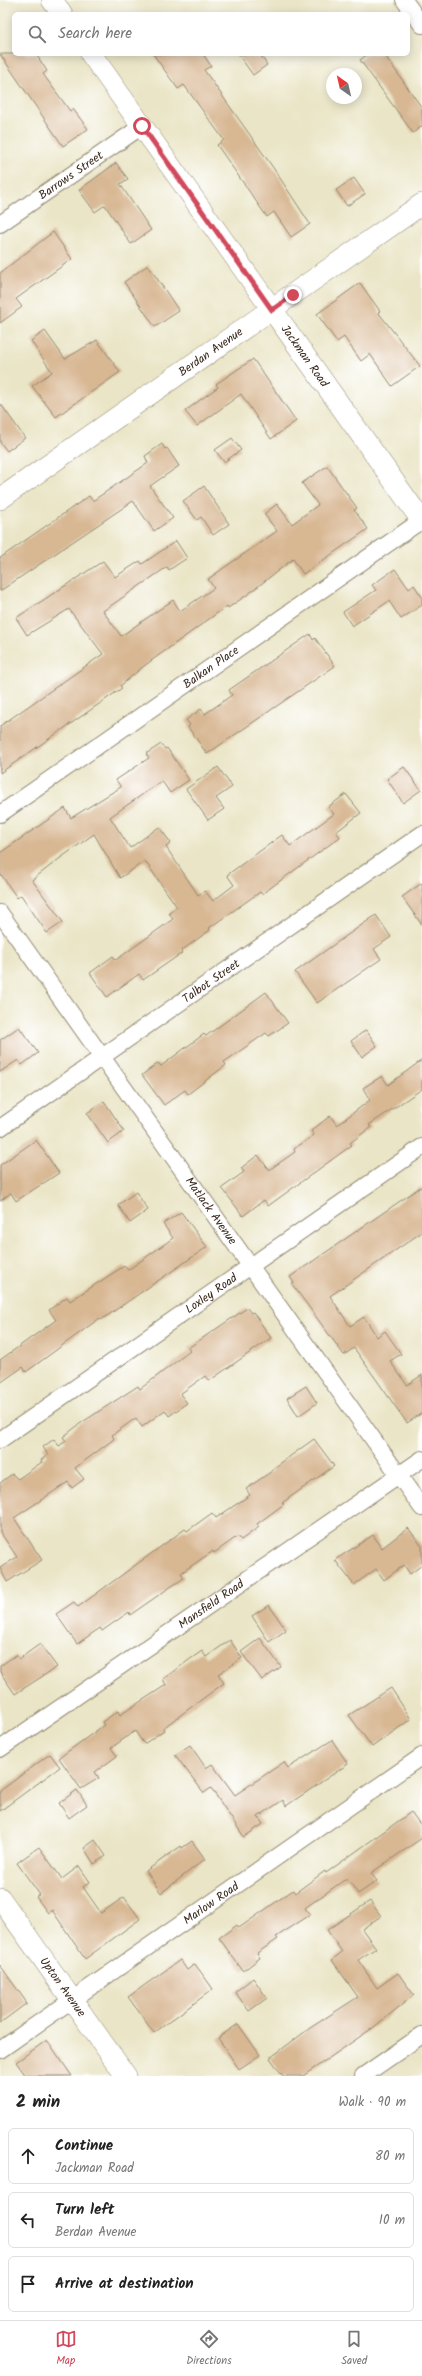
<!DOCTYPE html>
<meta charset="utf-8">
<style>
:root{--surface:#fff;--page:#f2f2f2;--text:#222;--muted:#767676;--line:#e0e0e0;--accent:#d1495b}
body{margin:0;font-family:Kalam,sans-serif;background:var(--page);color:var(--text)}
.compass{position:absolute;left:326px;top:68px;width:36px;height:36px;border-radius:50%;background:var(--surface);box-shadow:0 2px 10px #0003;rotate:326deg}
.stop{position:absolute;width:12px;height:12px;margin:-9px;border:3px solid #d1495b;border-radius:50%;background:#fff}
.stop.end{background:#d1495b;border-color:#fff;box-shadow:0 1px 4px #0008}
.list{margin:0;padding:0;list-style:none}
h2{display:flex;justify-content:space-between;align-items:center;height:52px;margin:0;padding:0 16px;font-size:17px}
h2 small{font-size:13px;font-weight:400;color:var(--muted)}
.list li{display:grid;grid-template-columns:26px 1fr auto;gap:12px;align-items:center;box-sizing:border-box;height:56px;margin:0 8px 8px;padding:0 8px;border:1px solid var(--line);border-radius:6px}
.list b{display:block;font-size:15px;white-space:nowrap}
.list p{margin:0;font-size:13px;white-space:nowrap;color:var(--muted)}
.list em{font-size:13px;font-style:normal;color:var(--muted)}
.icon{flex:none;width:22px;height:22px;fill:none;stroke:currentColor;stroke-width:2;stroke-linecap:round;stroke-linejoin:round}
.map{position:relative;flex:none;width:422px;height:2076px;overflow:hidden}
.search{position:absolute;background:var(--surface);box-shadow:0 2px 10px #0003;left:12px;right:12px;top:12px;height:44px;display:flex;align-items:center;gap:10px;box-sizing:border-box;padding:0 14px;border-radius:6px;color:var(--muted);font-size:15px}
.sheet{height:244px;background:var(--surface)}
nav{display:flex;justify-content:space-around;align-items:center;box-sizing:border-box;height:56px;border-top:1px solid var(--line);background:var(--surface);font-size:11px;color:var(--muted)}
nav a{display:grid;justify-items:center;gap:2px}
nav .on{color:var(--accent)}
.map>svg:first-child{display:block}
.building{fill:#d8b793}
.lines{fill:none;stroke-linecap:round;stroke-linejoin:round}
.minor-casing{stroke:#928872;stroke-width:18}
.tertiary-casing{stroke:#928872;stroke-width:22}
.minor{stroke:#fff;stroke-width:16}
.tertiary{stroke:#fff;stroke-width:21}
.route{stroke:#d1495b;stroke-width:5}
.labels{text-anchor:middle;stroke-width:3;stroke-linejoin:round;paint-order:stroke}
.street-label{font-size:12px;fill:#3b2a1e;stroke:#fff}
</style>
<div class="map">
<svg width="422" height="2076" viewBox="0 0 422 2076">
<rect width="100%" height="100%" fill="#fff"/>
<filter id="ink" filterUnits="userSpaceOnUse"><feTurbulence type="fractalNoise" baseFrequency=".025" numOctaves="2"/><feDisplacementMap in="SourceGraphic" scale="8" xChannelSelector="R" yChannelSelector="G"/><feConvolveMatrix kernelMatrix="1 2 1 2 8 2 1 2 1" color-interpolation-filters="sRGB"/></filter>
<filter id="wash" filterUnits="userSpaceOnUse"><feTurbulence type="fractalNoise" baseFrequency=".012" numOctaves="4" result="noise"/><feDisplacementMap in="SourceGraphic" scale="16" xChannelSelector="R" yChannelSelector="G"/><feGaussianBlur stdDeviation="0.9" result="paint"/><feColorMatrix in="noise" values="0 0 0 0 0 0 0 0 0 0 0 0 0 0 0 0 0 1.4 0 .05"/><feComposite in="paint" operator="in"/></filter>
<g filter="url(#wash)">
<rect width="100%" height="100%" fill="#eae5c6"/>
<g id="blocks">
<g class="building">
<polygon points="0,54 36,54 47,71 43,74 70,111 73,109 88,129 63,146"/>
<polygon points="153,54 203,54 211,66 204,70 274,169 310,224 291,237 274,212 267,217 217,145 224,140 184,85 178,89"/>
<polygon points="238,54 260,54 267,65 253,75"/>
<polygon points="368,54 384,54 422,108 422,126 413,133 360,60"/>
<polygon points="116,163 128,179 120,184 151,230 131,244 105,205 95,212 79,190"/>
<polygon points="354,178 365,194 347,206 336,190"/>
<polygon points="53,232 72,259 16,299 22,307 0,323 0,273"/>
<polygon points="148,265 179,311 155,327 124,282"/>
<polygon points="360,283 380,311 378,312 420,366 392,386 370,354 361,361 344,337 337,342 317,314"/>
<polygon points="45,331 65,359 97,340 120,372 56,417 32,386 52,372 31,341"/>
<polygon points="253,359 296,421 271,439 241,394 197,426 185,411 218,387 216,384"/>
<polygon points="0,403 25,438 7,451 0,442"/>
<polygon points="232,438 241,450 224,462 215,450"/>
<polygon points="162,444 165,449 167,448 179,466 150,486 173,518 154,531 133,501 0,591 0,558 89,496 92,500 94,500 148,463 145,456"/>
<polygon points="327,466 357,508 354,510 368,529 303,574 293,559 247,595 228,608 227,606 144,666 120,686 122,688 0,773 0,726 103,654 69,609 27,635 16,618 103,561 115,577 140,561 142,564 176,541 187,558 169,570 167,567 103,611 121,636 173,600 180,611 214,588 208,579 277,531 264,514 277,504 292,524 318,505 302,483"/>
<polygon points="204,486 229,524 213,535 201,517 197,520 183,501"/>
<polygon points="395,569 409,589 414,585 422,597 422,605 401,619 389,601 352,626 343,612 376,590 372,585"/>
<polygon points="310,634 313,640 315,638 335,666 207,754 188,727 190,725 186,720 201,709 205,714 232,695 229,690"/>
<polygon points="161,744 165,749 167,748 189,780 170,793 162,781 110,817 130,848 159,827 171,843 166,847 198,895 205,891 213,901 234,885 227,875 282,835 290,846 334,814 328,807 346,794 361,813 336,832 340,837 262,894 260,892 209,928 210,930 181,951 182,953 143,980 139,974 107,997 90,973 113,956 116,960 173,919 169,913 177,907 145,861 120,878 94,834 59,859 32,880 63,922 47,933 21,895 17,898 0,873 0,853 65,808 71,818 121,787 116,780 149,758 146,754"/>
<polygon points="218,767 232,787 216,798 224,809 208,820 186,789"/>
<polygon points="404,767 421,790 403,803 387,779"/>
<polygon points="422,883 422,925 402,897"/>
<polygon points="376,915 391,937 374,949 381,959 317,1003 295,972"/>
<polygon points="266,992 288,1023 269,1036 266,1033 224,1062 226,1065 188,1094 185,1090 164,1105 142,1075 158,1063 161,1066 204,1034 206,1036"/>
<polygon points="19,1027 38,1053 22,1065 18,1060 0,1072 0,1040"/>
<polygon points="366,1030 377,1046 362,1057 351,1041"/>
<polygon points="422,1060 422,1089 369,1125 371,1127 350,1143 352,1145 268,1206 264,1200 243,1216 222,1188 244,1172 241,1168 258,1155 269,1170 295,1152 294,1149 314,1135 311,1131 330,1116 337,1125 370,1100 363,1088 382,1076 388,1085"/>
<polygon points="104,1101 124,1131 108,1143 87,1113"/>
<polygon points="36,1140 59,1173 16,1201 11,1193 0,1201 0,1165"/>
<polygon points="422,1186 422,1232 330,1296 350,1326 364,1317 377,1337 385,1331 401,1354 390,1361 407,1385 422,1375 422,1413 407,1423 354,1348 344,1355 292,1284 294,1283 290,1277"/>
<polygon points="136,1192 148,1210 130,1223 118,1205"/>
<polygon points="181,1212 207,1247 101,1320 100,1318 26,1372 23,1367 0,1383 0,1360 56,1320 49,1310 67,1297 70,1301 124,1266 128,1270 173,1238 163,1224"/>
<polygon points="247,1308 251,1313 253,1312 271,1338 209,1381 205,1376 180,1394 187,1403 169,1416 165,1410 142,1427 136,1418 112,1435 114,1439 75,1468 84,1479 72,1488 68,1482 14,1518 42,1560 7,1582 0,1568 17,1557 0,1532 0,1483 12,1474 18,1479 42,1462 41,1460 48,1455 43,1447 54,1439 59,1446 66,1441 63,1437 81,1423 138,1386 140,1389 190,1351 188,1348"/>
<polygon points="306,1386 317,1403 298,1416 287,1398"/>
<polygon points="314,1439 334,1466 282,1503 284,1504 257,1524 259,1527 241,1540 238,1536 214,1553 213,1551 181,1573 184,1578 166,1590 130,1615 129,1612 102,1631 100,1628 77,1644 56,1614 74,1602 78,1607 185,1529 187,1531 212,1513 216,1518 250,1495 246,1489 272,1471 271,1470"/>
<polygon points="408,1528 422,1546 422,1565 410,1574 404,1565 384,1580 376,1569 354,1585 335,1560 373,1535 382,1548"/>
<polygon points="269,1605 286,1630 269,1642 252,1616"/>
<polygon points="260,1638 281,1667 262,1680 241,1652"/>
<polygon points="230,1640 242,1658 218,1674 224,1683 163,1728 164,1730 144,1744 135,1731 111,1748 117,1756 95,1772 99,1778 81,1789 59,1758 104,1725 102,1722 118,1711 120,1715 166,1685 163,1679 189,1660 202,1651 206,1657"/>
<polygon points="40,1644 57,1667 15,1694 0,1672 0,1666 16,1655 19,1659"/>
<polygon points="391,1688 411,1719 372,1747 349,1715"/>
<polygon points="332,1740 348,1764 286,1806 283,1800 258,1817 263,1824 244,1837 211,1788 204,1793 175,1755 190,1745 206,1768 212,1764 235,1795 284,1762 288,1768"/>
<polygon points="50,1754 60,1767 0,1811 0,1791"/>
<polygon points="77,1790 87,1805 69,1818 59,1803"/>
<polygon points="411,1812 422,1827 422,1838 371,1873 377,1881 358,1894 347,1878 305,1908 310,1915 276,1937 278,1939 257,1953 260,1958 243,1971 219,1938 237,1925 239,1928 293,1890 295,1893 325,1871 326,1873"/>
<polygon points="95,1840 106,1856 94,1864 84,1848"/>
<polygon points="192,1841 205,1859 161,1893 146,1871 181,1846 182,1848"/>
<polygon points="39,1847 62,1879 79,1866 90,1882 83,1887 101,1913 124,1897 140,1919 85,1959 52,1910 48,1913 36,1897 40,1895 17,1863"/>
<polygon points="370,1901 381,1916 362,1929 376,1948 358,1960 377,1988 398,1973 414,1995 374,2027 303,2076 283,2076 270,2058 310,2028 358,1997 332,1960 342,1952 327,1930"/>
<polygon points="180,1960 187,1970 195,1964 213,1989 154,2033 128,1997"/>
<polygon points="0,1965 27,2003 0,2023"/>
<polygon points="253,1978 267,1998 249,2011 235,1992"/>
<polygon points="238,2024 260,2055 239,2069 218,2038"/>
<polygon points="47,2040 72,2076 26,2076 16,2062"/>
</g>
</g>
</g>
<g filter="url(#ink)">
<use href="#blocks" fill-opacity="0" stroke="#928872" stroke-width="1"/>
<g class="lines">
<defs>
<g id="minor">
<polyline points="404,0 422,25"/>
<path id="s1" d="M0,224L142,126"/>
<path id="s2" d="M0,814L422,520"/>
<path id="s3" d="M0,913L422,1508"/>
<path id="s4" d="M0,1128L422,834"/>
<path id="s5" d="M0,1440L422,1147"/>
<path id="s6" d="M0,1749L422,1459"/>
<path id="s7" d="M0,2050L422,1756"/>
<polyline points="363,2076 422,2035"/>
</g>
<g id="tertiary">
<polyline points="52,0 62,14"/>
<path id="s8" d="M91,54L422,521"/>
<path id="s9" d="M0,499L422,204"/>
<path id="s10" d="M0,1898L126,2076"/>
</g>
</defs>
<use href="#minor" class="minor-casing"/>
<use href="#tertiary" class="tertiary-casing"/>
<use href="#minor" class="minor"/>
<use href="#tertiary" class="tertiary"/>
</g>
</g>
<g class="lines" filter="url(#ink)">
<polyline class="route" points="142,126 272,310 293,295"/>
</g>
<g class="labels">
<g class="street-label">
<text dy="4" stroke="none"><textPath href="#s1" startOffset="86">Barrows Street</textPath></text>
<text dy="4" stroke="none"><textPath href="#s9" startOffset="257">Berdan Avenue</textPath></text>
<text dy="4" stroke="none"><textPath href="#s8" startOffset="370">Jackman Road</textPath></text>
<text dy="4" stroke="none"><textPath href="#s2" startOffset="257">Balkan Place</textPath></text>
<text dy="4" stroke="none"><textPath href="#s4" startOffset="257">Talbot Street</textPath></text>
<text dy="4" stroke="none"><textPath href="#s3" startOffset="365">Matlack Avenue</textPath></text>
<text dy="4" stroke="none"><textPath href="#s5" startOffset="257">Loxley Road</textPath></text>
<text dy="4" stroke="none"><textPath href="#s6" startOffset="256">Mansfield Road</textPath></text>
<text dy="4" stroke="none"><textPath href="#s7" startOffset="257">Marlow Road</textPath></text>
<text dy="4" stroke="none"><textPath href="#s10" startOffset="109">Upton Avenue</textPath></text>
</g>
</g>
</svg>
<svg class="compass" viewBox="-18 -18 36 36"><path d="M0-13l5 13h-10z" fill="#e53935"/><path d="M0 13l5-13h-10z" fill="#767676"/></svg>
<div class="stop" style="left:142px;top:126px"></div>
<div class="stop end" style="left:293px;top:295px"></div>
<div class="search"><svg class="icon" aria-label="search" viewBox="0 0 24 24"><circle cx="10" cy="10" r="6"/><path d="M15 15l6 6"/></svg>Search here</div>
</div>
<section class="sheet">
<h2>2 min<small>Walk · 90 m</small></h2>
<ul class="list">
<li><svg class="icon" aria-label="ahead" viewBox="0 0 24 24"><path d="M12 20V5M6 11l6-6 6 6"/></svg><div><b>Continue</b><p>Jackman Road</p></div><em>80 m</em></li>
<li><svg class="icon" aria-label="left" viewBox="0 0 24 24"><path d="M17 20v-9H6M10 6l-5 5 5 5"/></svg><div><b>Turn left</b><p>Berdan Avenue</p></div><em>10 m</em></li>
<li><svg class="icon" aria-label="arrive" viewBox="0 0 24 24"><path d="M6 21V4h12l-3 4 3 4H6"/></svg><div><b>Arrive at destination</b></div></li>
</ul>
</section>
<nav>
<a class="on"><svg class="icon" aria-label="map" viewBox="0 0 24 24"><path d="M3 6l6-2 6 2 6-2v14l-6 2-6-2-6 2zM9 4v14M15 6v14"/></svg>Map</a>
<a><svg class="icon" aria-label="directions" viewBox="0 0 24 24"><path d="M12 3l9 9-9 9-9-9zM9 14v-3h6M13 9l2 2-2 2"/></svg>Directions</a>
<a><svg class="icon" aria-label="saved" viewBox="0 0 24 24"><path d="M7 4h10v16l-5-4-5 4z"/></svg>Saved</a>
</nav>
